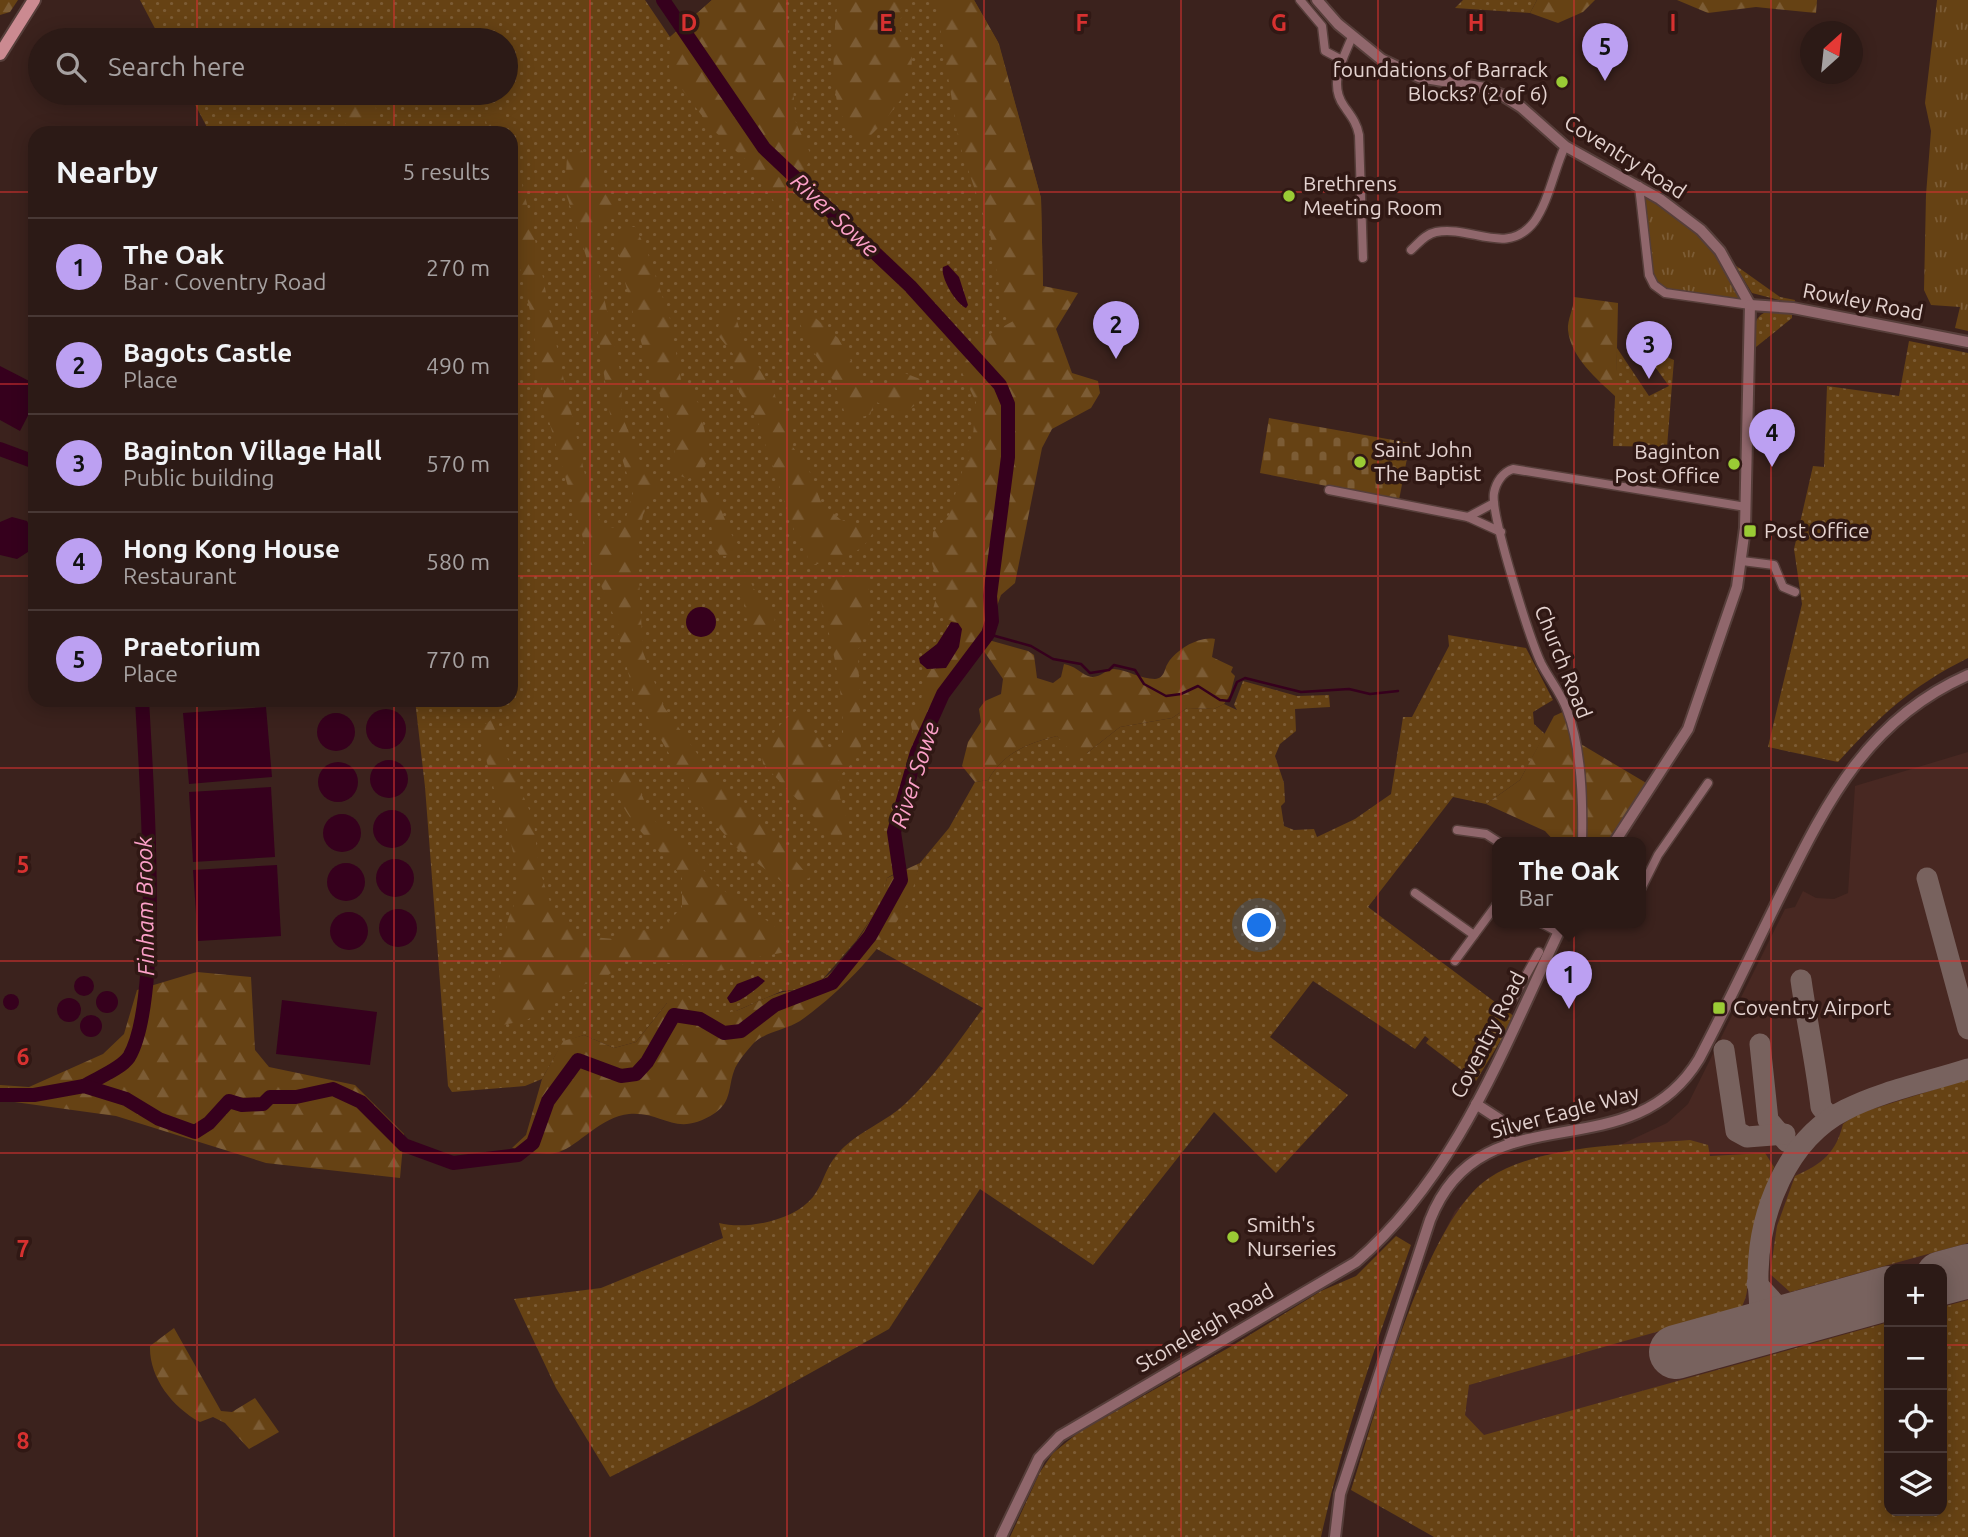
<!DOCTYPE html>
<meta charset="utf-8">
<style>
:root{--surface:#2c1a16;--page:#34231f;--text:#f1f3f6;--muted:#a6a1a1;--line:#483835;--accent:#bca0f2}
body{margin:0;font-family:Ubuntu,sans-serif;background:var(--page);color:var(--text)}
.controls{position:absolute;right:21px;bottom:21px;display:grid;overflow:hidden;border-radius:14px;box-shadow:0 4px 18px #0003}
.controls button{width:63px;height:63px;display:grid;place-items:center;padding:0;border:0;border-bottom:2px solid var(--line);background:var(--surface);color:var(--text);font:35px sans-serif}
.compass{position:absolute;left:1800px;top:21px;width:63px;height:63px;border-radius:50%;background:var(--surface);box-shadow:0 4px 18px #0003;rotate:27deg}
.you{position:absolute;left:1260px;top:926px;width:24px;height:24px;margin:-18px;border:5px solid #fff;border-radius:50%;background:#1a73e8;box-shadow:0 0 0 10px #1a73e833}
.badge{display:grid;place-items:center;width:46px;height:46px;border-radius:50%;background:var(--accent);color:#111;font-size:23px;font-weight:700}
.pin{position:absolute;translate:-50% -58px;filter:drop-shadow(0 2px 4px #0008)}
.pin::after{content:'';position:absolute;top:37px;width:24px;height:21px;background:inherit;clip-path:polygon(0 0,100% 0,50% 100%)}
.popup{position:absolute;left:1492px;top:837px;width:154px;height:91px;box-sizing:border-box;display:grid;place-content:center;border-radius:14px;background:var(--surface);filter:drop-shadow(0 2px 5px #0005);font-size:23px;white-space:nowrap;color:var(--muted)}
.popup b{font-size:26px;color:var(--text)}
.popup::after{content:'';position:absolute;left:50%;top:100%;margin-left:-14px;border:14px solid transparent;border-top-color:var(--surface)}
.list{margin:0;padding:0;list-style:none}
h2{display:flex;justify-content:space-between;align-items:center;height:91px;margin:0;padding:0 28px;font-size:30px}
h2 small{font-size:23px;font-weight:400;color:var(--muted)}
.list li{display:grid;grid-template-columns:46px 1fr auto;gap:21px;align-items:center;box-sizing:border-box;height:98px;padding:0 28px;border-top:2px solid var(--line)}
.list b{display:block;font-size:26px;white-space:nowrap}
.list p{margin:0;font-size:23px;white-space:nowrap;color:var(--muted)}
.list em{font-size:23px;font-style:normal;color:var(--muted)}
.icon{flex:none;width:38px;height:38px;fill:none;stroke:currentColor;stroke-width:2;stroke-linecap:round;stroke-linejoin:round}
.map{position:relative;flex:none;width:1968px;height:1537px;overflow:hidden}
.search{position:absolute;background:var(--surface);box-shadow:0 4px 18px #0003;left:28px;top:28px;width:490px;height:77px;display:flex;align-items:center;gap:18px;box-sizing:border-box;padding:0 24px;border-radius:38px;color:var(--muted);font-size:26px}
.panel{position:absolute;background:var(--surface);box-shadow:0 4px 18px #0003;left:28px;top:126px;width:490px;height:581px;border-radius:21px}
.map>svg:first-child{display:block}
.built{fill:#482822;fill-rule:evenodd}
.grass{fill:url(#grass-dots)}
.forest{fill:url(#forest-firs)}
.cemetery{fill:url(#cemetery-stones)}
.park{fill:url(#park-tufts)}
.water{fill:#36001d}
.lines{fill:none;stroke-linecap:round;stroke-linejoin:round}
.stream{stroke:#36001d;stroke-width:2.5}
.river{stroke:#36001d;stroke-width:14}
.taxiway{stroke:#78625e;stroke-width:21}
.runway{stroke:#78625e;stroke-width:54}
.minor-casing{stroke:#563e3a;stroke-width:11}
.tertiary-casing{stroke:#563e3a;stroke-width:14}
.secondary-casing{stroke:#563e3a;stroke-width:16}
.minor{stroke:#90676c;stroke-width:8}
.tertiary{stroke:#90676c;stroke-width:10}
.secondary{stroke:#cb8a91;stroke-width:12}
.grid{fill:none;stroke:#d73130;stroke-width:2;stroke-opacity:0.55}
.poi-dot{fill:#9acb35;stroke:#301814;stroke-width:2.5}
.labels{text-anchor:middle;stroke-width:7;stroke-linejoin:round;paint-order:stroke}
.poi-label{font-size:21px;fill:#e4d3d0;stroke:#301814;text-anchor:start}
.street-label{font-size:21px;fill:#e4d3d0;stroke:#301814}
.water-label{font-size:23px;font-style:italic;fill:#fca0c8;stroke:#301814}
.grid-label{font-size:23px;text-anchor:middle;font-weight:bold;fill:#d73130;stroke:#301814;stroke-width:7;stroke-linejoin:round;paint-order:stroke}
</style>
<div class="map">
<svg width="1968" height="1537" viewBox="0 0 1968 1537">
<defs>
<pattern id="grass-dots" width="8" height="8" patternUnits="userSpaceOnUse" patternTransform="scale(1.75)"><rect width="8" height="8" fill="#664214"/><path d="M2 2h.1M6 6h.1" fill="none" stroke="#7c5c35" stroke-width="1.8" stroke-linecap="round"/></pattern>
<pattern id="forest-firs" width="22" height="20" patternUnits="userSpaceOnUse" patternTransform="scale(1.75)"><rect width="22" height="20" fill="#664214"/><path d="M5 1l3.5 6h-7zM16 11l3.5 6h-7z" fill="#7c5c35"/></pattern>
<pattern id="cemetery-stones" width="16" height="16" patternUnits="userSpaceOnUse" patternTransform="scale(1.75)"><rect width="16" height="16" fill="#664214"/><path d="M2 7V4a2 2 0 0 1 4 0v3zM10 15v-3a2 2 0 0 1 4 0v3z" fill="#7c5c35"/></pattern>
<pattern id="park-tufts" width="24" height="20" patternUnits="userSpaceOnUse" patternTransform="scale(1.75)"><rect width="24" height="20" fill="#664214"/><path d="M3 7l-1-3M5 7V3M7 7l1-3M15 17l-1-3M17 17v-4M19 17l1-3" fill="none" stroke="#7c5c35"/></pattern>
</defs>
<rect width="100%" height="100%" fill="#3b221d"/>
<path class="built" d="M1968,752V1537L1351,1490L1414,1302L1431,1259L1455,1211L1488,1179L1540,1156L1618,1146L1667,1123L1688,1104L1785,909L1795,907L1803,891L1816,898L1834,899L1848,893L1855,786ZM1889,1269H1942V1511H1889Z"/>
<g class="grass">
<polygon points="140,0 645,0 670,37 712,0 974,0 999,44 1041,198 1043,287 1000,385 988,634 943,694 920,741 894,832 899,871 887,878 882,902 856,941 822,980 805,989 782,991 727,1015 667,1003 636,1042 614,1048 584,1035 563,1042 542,1079 525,1086 452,1092 448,1086 425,787 415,700 511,700 511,133 210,133 189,93 506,93 506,40 161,40"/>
<polygon points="1463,0 1537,0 1530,13 1455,8"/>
<polygon points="1735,265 1780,297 1795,300 1794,304 1752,293"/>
<path d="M1770,311L1792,314V318L1751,351C1753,336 1751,314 1770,311Z"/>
<path d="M1909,341L1968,353V658C1910,687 1881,715 1838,762L1768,747L1802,604L1794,549L1813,466L1824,467L1827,386L1899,396Z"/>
<polygon points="1644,347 1674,360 1667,447 1613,446 1617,348 1649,396 1669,386 1645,353"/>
<path d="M1448,635L1526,648L1553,700L1533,712L1534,724L1545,734L1520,780L1486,804L1453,797L1368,907L1515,1017L1476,1081L1426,1043L1429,1039L1425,1036L1415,1049L1313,981L1270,1037L1348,1095L1276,1173L1214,1112L1093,1265L980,1189L889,1329L753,1405L610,1477L556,1388L514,1299L601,1288L723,1238L719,1223C746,1230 794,1221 813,1197C826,1180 824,1166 844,1147C862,1130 887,1121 905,1104C935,1076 959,1041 983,1008L875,948L907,903L920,863L949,828L975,782L988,780C1003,753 1028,743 1057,736L1065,743L1087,753L1120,727L1172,718L1187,708L1214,709L1224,704L1237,710L1234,705L1243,681L1297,696L1329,695L1330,707L1295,709L1296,731L1280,744L1275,756L1284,783L1285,802L1281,806L1284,826L1294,830L1314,829L1317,837L1355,819L1391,794L1403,717H1412L1449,646Z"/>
<path d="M1968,1079V1243L1790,1292L1770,1274L1777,1226L1795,1176C1822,1164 1836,1153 1843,1124L1857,1114Z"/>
<path d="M1690,1140L1708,1145L1710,1156L1765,1153L1774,1167C1764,1194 1756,1220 1750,1248C1746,1268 1752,1290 1741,1308L1469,1385L1465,1415L1484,1435L1889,1322V1511H1942V1307L1968,1300V1537H1434L1351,1490C1376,1414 1424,1221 1489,1178C1541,1144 1629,1145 1690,1140Z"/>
<path d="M1396,1236L1411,1245C1377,1341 1343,1437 1321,1537H1010L1040,1472L1053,1453L1079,1432L1230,1347L1321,1291L1356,1276Z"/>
</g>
<g class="forest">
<polygon points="0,0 18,0 10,12 0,15"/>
<polygon points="712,0 785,0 796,123 812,157 791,191 775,203 748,162 712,129 669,72 670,37"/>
<path d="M838,0H904L899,29L912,52L911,87L881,125L865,141C858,134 847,125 842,116C829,90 834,28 838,0Z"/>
<path d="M939,0H974L998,42L1041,198L1043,286L1078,293L1056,329L1072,373L1098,381L1100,393L1091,408L1052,429L1042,448L1015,583L1001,595L985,639L1028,651L1034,655L1037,678L1053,683L1061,677L1064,664C1075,666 1079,672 1088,676C1099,680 1105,669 1114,669C1128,670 1140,679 1155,679C1165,678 1164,669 1168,663C1177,649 1199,636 1215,639L1212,657L1233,667L1231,672L1235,676L1230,695L1224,704L1214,709L1187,708L1172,718L1120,727L1087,753L1074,755L1057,736C1028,743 1003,753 988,780L975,782L962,766L968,742L981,722L979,709L985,701L1001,694L1003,679L981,647L943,694L917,752L910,720L921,700L927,669H936L958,623L941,617L933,609L939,588L932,563L933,532L949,515L973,435L976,402L958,364L967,347L1015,320L1003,308L990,234L959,143L940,28Z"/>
<polygon points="1537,0 1595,0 1583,12 1558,23 1530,13"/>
<polygon points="1677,0 1817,0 1816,13 1756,7 1708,13"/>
<polygon points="342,93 375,93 376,111 368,129 349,130 340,114"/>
<polygon points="494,103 506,129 508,133 489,133 486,121"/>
<path d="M511,144C538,235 551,329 573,420C581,456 587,494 603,527L623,528L633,493L612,427L586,256L565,190L567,157L579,147L597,170L618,211L598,228L595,256L622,380L621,413L641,463L652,475L663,474L643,515L637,544L643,652L664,707L711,773L754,811L810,878L785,884L734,846L695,799L633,691L613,614L587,552L544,404L531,315L511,231Z"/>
<path d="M623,227H635L647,251L670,319L681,380L699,404L710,456L701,473L688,479L671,472C684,434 657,394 646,358C633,316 622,275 615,232Z"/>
<path d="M1574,297L1618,303L1616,397C1597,379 1571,358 1568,330C1567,320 1574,308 1574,297Z"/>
<path d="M733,308L742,337L790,423L792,446L807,465L821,502L841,520L874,529C866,555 833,563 808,565L806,543L794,530L756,417L739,392L733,354L716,333L723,313Z"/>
<polygon points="810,313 838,338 856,369 873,385 892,383 902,372 920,379 918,403 900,416 875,401 870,415 847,420 835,383 814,353 795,314"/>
<path d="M707,486C723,503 724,527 738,544L735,556H720L713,544L711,521L702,512L700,490Z"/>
<polygon points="745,572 759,598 775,616 774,627 763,633 749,629 740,576"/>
<path d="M868,576L871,618L858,650L861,747L851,764L838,778L840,798L849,826L837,841L763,764L761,746C776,733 784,716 802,707L817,737L830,748L843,736C844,689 831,642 820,597L836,577Z"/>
<polygon points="1567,710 1574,740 1653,787 1614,843 1556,843 1545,831 1486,804 1520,780 1554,716"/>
<path d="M491,720L534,821L538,864L554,915L581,936L614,939L629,931L662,929L682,907V878C651,838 624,825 610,773L621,764L639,788L651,817L691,855L716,885L780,930L791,951L759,957L740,968L716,971L673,963L625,961L605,978L576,987L527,1020L498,1026C495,1001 502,951 507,924C509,913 518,901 518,889C517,835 484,784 482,726Z"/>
<path d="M920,863C916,876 913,892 907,904C883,949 841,992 800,1021C786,1030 763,1032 752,1045C746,1052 737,1062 734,1071C728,1087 732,1101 715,1113C675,1139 664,1111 629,1114C602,1116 578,1146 559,1152C544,1156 527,1151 512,1148L526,1135L542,1079L563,1041L584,1035L614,1048L636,1042L667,1003L689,997L695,1007C737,1019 735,1009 771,996C788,989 807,991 822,980C849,960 880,910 887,878Z"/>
<polygon points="197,972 251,977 255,1050 269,1067 355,1085 404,1134 400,1178 266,1163 116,1116 0,1100 0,1085 29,1087 103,1054 124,1034 137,990"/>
<path d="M174,1328L221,1411L232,1412L255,1398L279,1432L249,1449L225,1423L213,1417L200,1422C172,1407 149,1377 150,1346Z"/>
</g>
<polygon class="cemetery" points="1269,418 1410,443 1399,500 1260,473"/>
<g class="park">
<polygon points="1937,0 1968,0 1968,331 1955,328 1960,307 1931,305 1924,290 1926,195 1931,131 1925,103"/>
<path d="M1647,196C1677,218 1740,259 1739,300L1666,290C1641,275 1647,227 1644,200Z"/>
</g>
<g class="water">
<path d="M948,265L959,277L968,305L966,308C956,304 940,277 943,267Z"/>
<polygon points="0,366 35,384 35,402 20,431 0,420"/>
<polygon points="12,517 27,521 34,535 31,550 17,559 0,555 0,522"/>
<circle cx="701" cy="622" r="15"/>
<polygon points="951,622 958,623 962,629 959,647 946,668 927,669 920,663 919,658 937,644"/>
<polygon points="266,707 272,777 189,784 183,713"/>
<circle cx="386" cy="729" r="20"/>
<circle cx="336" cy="732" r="19"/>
<circle cx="389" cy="779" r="19"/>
<circle cx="338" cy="782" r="20"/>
<polygon points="271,787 275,857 193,862 189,792"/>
<circle cx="392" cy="829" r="19"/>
<circle cx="342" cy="833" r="19"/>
<circle cx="395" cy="878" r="19"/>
<circle cx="346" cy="882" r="19"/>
<polygon points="277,865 281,936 198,941 193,870"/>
<circle cx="398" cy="928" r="19"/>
<circle cx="349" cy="931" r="19"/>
<circle cx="84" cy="986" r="10"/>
<path d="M758,976L765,981C757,988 740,1003 730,1003L727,998L737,984Z"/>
<circle cx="107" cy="1002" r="11"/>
<circle cx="11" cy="1002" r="8"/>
<circle cx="69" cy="1010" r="12"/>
<polygon points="282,1000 377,1012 370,1065 276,1054"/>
<circle cx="91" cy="1026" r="11"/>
</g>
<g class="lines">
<polyline class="stream" points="988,634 1031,646 1053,659 1081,664 1090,673 1109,670 1114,665 1135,670 1144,684 1166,696 1181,694 1198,686 1220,700 1229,701 1237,682 1245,678 1301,692 1349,689 1370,694 1398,691"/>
<g class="river">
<polyline points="0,449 35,462"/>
<path d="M84,1086C97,1078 121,1069 129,1057C163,1000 146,774 142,700"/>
<polyline points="0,1095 34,1095 84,1086 126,1099 159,1119 195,1132 209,1123 229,1101 242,1105 263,1104 270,1097 296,1097 333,1089 361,1102 404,1145 453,1163 518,1155 533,1143 548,1101 578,1060 621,1076 636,1074 647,1062 674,1015 700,1019 724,1033 741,1031 775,1005 832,983 870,936 901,880 894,832 917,752 943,694 988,634 992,621 990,596 1008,457 1008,404 1000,385 910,286 764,148 663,0"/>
</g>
<g class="taxiway">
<polyline points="1927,878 1968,1029"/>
<path d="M1801,980C1807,1023 1816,1063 1821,1107L1828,1115H1835"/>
<polyline points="1760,1044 1768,1120 1787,1142"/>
<polyline points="1724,1050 1736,1131 1747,1137 1785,1134"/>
<polyline points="1757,1284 1778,1307 1815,1313"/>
<path d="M1747,1332C1767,1316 1757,1297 1758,1274C1759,1212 1787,1139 1845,1110C1882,1091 1928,1082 1968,1069"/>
</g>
<g class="runway">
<polyline points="1942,1278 1968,1271"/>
<polyline points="1676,1352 1889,1293"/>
</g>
<defs>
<g id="minor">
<polyline points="1300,0 1322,26 1325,51 1342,60"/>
<path d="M1352,37C1343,59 1328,84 1344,106C1351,116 1357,123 1359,135L1363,258"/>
<polyline points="1639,186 1649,275 1654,285 1665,293 1750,305"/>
<path d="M1411,250C1418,244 1425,234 1436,232C1471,225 1507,257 1534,222C1549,201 1554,170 1565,146"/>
<polyline points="1329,490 1468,517 1501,532"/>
<polyline points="1468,517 1494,503"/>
<polyline points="1742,561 1774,565 1783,587 1795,592"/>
<polyline points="1457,830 1486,834 1500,843"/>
<path d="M1582,843C1583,801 1582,749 1567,710C1561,693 1549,679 1541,663C1530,639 1490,514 1494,493C1496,482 1503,472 1513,469L1746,507"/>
<polyline points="1641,889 1658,855 1708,783"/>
<polyline points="1415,893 1474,935"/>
<polyline points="1541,923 1558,932"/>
<polyline points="1455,961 1497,904"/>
<polyline points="1511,1002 1539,952"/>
</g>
<g id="tertiary">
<polyline points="1317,0 1338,24 1381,59 1419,77 1485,88 1502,95 1521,107 1565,146 1660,199 1701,230 1720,251 1750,305 1745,528 1737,587 1688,729 1614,843"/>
<polyline points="1750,305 1793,308 1968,342"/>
<polyline points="1476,1104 1499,1119 1512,1143"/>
<path d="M1001,1537L1039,1458L1060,1436L1356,1262C1459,1173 1505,1043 1563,923"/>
<path d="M1335,1537L1340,1494L1430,1220C1482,1087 1629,1175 1699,1059C1728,1004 1754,948 1782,892C1828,800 1868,719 1968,675"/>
</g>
<polyline id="secondary" points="0,54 34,0"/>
</defs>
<use href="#minor" class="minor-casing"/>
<use href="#tertiary" class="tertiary-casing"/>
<use href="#secondary" class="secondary-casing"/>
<use href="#minor" class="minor"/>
<use href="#tertiary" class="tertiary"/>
<use href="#secondary" class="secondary"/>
</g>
<path class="grid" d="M197,0V40M394,0V40M590,0V1537M787,0V1537M984,0V1537M1181,0V1537M1378,0V1537M1574,0V1537M1771,0V1537M197,93V133M394,93V133M0,192H35M511,192H1968M0,384H35M511,384H1968M0,576H35M511,576H1968M197,700V1537M394,700V1537M0,768H1968M0,961H1968M0,1153H1968M0,1345H1889M1942,1345H1968"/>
<g class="poi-dot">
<circle cx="1562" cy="82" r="7"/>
<circle cx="1289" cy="196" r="7"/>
<circle cx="1360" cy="462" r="7"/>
<circle cx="1734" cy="464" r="7"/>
<rect x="1743" y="524" width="14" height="14" rx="3.5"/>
<rect x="1712" y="1001" width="14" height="14" rx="3.5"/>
<circle cx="1233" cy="1237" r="7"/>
</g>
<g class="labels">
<g class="poi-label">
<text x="1548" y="77" text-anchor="end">foundations of Barrack<tspan x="1548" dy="24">Blocks? (2 of 6)</tspan></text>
<text x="1303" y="191">Brethrens<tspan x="1303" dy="24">Meeting Room</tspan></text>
<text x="1374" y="457">Saint John<tspan x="1374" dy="24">The Baptist</tspan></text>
<text x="1720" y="459" text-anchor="end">Baginton<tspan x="1720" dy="24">Post Office</tspan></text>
<text x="1764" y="538">Post Office</text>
<text x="1733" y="1015">Coventry Airport</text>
<text x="1247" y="1232">Smith's<tspan x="1247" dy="24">Nurseries</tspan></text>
</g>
<g class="street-label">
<text transform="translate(1625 157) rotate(32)" y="7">Coventry Road</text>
<text transform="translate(1863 302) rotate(11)" y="7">Rowley Road</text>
<text transform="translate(1563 662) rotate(68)" y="7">Church Road</text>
<text transform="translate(1488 1035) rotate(-63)" y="7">Coventry Road</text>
<text transform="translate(1565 1112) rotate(-15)" y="7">Silver Eagle Way</text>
<text transform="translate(1205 1328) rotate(-30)" y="7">Stoneleigh Road</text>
</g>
<g class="water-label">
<text transform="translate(835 215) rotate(43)" y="8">River Sowe</text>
<text transform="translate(915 775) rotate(-72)" y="8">River Sowe</text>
<text transform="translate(145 906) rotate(-91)" y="8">Finham Brook</text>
</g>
</g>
<g class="grid-label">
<text x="689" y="31">D</text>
<text x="886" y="31">E</text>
<text x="1082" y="31">F</text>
<text x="1279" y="31">G</text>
<text x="1476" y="31">H</text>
<text x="1673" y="31">I</text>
<text x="23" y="873">5</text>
<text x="23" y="1065">6</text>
<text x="23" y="1257">7</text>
<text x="23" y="1449">8</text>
</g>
</svg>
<div class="controls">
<button>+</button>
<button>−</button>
<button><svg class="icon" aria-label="locate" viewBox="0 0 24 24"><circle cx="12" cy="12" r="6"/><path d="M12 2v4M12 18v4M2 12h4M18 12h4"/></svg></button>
<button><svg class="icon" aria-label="layers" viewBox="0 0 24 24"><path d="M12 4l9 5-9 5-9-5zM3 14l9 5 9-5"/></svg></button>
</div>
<svg class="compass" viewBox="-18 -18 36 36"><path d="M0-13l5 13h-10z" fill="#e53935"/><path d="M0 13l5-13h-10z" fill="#a6a1a1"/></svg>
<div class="you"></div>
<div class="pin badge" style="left:1569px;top:1009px">1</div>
<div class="popup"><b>The Oak</b>Bar</div>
<div class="pin badge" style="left:1116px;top:359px">2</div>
<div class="pin badge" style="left:1649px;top:379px">3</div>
<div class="pin badge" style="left:1772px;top:467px">4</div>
<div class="pin badge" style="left:1605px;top:81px">5</div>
<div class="search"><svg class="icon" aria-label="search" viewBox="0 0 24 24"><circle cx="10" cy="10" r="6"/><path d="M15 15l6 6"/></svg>Search here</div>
<section class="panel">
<h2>Nearby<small>5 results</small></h2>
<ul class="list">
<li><span class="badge">1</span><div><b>The Oak</b><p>Bar · Coventry Road</p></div><em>270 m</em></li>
<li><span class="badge">2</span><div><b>Bagots Castle</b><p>Place</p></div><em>490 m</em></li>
<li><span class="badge">3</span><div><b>Baginton Village Hall</b><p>Public building</p></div><em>570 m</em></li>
<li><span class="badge">4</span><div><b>Hong Kong House</b><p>Restaurant</p></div><em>580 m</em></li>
<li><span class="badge">5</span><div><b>Praetorium</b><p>Place</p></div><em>770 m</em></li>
</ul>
</section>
</div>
